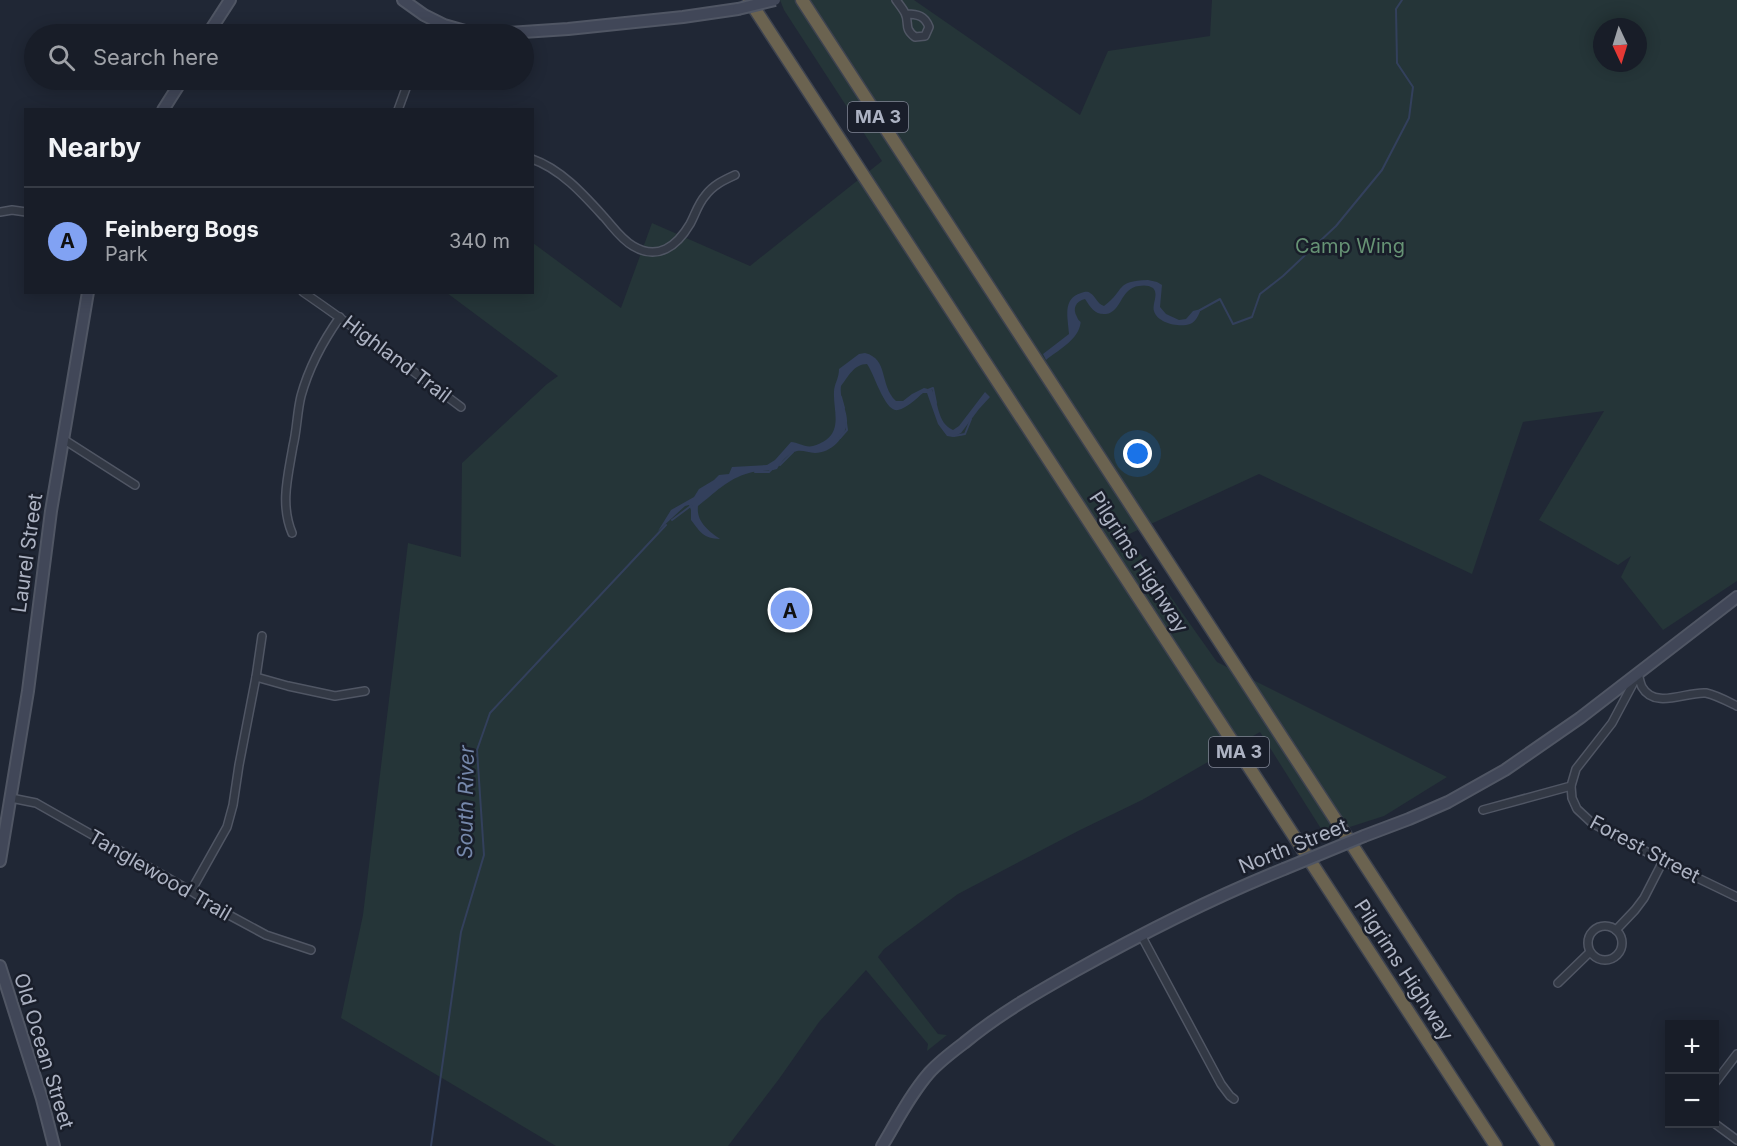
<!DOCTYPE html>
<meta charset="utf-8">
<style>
:root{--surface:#181d28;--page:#252a34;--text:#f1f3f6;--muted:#9fa2a8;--line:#363b45;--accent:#81a2f3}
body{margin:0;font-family:Inter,sans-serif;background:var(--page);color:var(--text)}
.controls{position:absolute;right:18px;bottom:18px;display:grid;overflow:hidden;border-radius:0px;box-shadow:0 3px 15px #0003}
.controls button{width:54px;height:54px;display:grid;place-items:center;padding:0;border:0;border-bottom:2px solid var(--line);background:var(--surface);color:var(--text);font:30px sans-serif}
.compass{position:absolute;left:1593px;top:18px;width:54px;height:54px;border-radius:50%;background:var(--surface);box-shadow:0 3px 15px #0003;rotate:176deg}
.you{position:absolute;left:1138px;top:454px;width:21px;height:21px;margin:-15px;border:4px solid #fff;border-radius:50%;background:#1a73e8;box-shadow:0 0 0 9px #1a73e833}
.badge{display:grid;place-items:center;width:39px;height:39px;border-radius:50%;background:var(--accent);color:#111;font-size:20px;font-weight:700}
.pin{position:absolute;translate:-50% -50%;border:3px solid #fff;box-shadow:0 2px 6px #0006}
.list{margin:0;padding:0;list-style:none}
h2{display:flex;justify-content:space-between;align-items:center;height:78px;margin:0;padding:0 24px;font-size:26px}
h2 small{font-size:20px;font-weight:400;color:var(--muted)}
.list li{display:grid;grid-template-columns:39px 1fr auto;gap:18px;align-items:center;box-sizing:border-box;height:108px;padding:0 24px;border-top:2px solid var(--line)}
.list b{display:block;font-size:22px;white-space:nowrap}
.list p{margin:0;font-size:20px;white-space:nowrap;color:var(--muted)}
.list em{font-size:20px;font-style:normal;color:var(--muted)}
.icon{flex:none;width:33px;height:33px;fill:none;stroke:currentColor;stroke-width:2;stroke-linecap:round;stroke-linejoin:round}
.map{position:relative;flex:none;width:1737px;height:1146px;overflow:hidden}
.search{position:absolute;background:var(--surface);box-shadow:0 3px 15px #0003;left:24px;top:24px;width:510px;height:66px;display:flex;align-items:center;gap:15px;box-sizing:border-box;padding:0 21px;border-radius:33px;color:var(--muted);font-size:22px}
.panel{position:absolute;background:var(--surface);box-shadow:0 3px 15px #0003;left:24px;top:108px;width:510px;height:186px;border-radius:0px}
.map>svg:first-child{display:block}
.green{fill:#253538;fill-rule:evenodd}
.water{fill:#33405c}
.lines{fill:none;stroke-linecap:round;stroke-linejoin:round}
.stream{stroke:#33405c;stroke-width:2}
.street-casing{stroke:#505664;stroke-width:10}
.secondary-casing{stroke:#505664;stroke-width:14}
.highway-casing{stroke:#3e4350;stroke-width:15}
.street{stroke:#333945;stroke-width:7}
.secondary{stroke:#414758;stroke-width:10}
.highway{stroke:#6b6350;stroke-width:12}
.secondary-bridge-casing{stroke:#505664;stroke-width:14;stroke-linecap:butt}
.secondary-bridge{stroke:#414758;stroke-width:10}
.labels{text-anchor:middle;stroke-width:5;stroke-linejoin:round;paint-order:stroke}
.shield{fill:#191e2a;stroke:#818695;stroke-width:1.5}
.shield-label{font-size:18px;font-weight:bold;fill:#adb3c3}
.park-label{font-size:20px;fill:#669274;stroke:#191e2a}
.street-label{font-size:20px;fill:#adb3c3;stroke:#191e2a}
.water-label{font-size:21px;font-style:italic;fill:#7587aa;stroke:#191e2a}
</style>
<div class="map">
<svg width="1737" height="1146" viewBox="0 0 1737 1146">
<rect width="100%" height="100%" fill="#202735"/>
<path class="green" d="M780,0H914L1080,115L1108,51L1210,36L1212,0H1737V581L1663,630L1621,577L1631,556L1618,565L1539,520L1604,411L1523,422L1472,574L1259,474L1127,535L1217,662L1447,777L1384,816L1325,835L1260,732L1142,800L1080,830L958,894L884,949L878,957L938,1034L947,1035L927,1051L928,1044L866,970L819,1022L779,1079L728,1146H556L341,1018L363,915L408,543L461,557L462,463L547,384L558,376L447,293L532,292L533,243L621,308L652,223L750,266L882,161L784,10ZM1602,27H1638V63H1602Z"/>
<g class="water">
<path d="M1148,280L1157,282L1162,285L1160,307L1166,314L1179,320L1186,319L1193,311L1201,309C1199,314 1196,322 1190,324C1180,328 1157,323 1154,311C1152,304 1159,294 1153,288C1149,285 1143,285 1139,286C1120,288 1122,312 1106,314C1095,315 1091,308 1085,299C1076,301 1072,308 1077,317C1079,323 1082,319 1080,326C1076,341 1057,351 1046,360L1043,354L1069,334C1068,317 1062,299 1081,293C1085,292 1087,291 1090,293C1096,296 1096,303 1104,306C1126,290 1114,281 1148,280Z"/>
<path d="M865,353C889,359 879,385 896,401H903L912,394L924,388L932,390C939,403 937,423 953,430L959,426L985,392L990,397L979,409L961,433L953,437L947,436L938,424L927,393H923C916,399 907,408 898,410C885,413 874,373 867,364C854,364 848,377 841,386C839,399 848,411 847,423C845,438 831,453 815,453C809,453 803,450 797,451C787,454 782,461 777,469C768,472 758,470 749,473C727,479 715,493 698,506C696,522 709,531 720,539C703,538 701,533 691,520V510L689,505L685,506L658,531L671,510L694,497L699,489L714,480L719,475L729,474L732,467L767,465L775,460L791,442C798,442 805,448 813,446C817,445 823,442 826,440C842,428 833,409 834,392C834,384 839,379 839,369L859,354Z"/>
</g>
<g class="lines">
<g class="stream">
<polyline points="1200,310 1220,299 1233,324 1252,317 1260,294 1283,276 1336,226 1382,170 1409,118 1413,87 1397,63 1396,9 1402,0"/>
<polyline points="928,390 933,388 936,403"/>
<polyline points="841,397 844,408"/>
<polyline points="954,436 965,434 971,419"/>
<polyline points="840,438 847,430 846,423"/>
<polyline points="780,465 793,452"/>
<polyline points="755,472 769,472 772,469"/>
<polyline points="672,520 692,505"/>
<polyline points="431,1146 461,932 484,855 477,750 490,713 666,525"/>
</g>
<defs>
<g id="street">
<path d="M896,0C899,4 903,9 905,13C910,23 903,28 915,37L925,36L929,27C925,16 918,14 906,14"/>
<polyline points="430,34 436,22"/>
<polyline points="398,110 409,80"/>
<path d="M532,159C561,169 584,195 604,217C613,227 621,239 633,246C658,261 677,246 690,224C695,215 698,204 705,196C713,185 724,180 735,175"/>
<polyline points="0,212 12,210 26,212"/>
<path d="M303,292C357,329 409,368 461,407"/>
<polyline points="63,439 135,485"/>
<path d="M292,533C280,504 288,476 293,446C297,430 297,412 301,396C309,367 323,341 340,317"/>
<path d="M1638,673C1639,677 1640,683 1642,687C1655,710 1687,691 1706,693C1716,695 1727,701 1737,706"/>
<polyline points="256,677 288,686 335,696 365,691"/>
<polyline points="1571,786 1572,798 1577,809 1592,823 1677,868 1737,897"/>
<polyline points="11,798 36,803 191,891 229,915 266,935 311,950"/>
<polyline points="1483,810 1571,786 1576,769 1612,723 1636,678"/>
<polyline points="191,891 227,827 233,805 239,765 256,677 262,636"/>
<circle cx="1605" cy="943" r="17"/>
<polyline points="1616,930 1635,910 1644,898 1663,861"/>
<polyline points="1141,935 1221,1084 1230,1096 1234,1099"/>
<polyline points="1558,983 1590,952"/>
<polyline points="1714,1084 1737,1054"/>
<polyline points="1714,1123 1737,1140"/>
</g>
<g id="secondary">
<polyline points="403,0 424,15 444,25 472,33 494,34 568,29 683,17 738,9"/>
<polyline points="208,34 230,0"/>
<polyline points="163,110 182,80"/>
<polyline points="1364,836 1409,819 1448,802 1505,770 1580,718 1737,597"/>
<polyline points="0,861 28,691 51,511 88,292"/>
<polyline points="0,966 42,1099 54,1146"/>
<path d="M882,1146C897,1121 910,1095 929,1073C939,1062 952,1052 964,1043C999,1014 1036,993 1075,971C1143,933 1212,898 1284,869"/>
</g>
<g id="highway">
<polyline points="749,0 1496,1146"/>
<polyline points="802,0 1548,1146"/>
</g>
</defs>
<use href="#street" class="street-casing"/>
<use href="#secondary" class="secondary-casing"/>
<use href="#highway" class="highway-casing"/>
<use href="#street" class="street"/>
<use href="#secondary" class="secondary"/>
<use href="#highway" class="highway"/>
<defs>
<g id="secondary-bridge">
<polyline points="738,9 775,0"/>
<polyline points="1284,869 1364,836"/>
</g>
</defs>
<use href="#secondary-bridge" class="secondary-bridge-casing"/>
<use href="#secondary-bridge" class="secondary-bridge"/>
</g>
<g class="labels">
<g class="shield">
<rect x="848" y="102" width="60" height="30" rx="4.5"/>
<rect x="1209" y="737" width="60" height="30" rx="4.5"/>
</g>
<g class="shield-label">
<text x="878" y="123">MA 3</text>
<text x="1239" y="758">MA 3</text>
</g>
<g class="park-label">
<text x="1350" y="253">Camp Wing</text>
</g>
<g class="street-label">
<text transform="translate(397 359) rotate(37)" y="7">Highland Trail</text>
<text transform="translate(27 553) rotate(-82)" y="7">Laurel Street</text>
<text transform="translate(1139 562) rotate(57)" y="7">Pilgrims Highway</text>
<text transform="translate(1293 846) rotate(-22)" y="7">North Street</text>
<text transform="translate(1645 849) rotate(28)" y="7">Forest Street</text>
<text transform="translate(160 875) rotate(30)" y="7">Tanglewood Trail</text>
<text transform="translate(1404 970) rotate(57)" y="7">Pilgrims Highway</text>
<text transform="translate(44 1051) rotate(73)" y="7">Old Ocean Street</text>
</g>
<g class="water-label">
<text transform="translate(466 802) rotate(-89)" y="7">South River</text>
</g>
</g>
</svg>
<div class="controls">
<button>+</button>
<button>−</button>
</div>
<svg class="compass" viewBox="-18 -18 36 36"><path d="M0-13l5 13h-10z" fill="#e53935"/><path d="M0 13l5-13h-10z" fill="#9fa2a8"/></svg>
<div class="you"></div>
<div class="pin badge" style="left:790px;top:610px">A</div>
<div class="search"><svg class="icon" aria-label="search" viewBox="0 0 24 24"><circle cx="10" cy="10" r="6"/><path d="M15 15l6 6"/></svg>Search here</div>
<section class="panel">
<h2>Nearby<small></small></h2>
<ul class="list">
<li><span class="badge">A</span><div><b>Feinberg Bogs</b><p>Park</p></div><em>340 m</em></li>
</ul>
</section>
</div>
